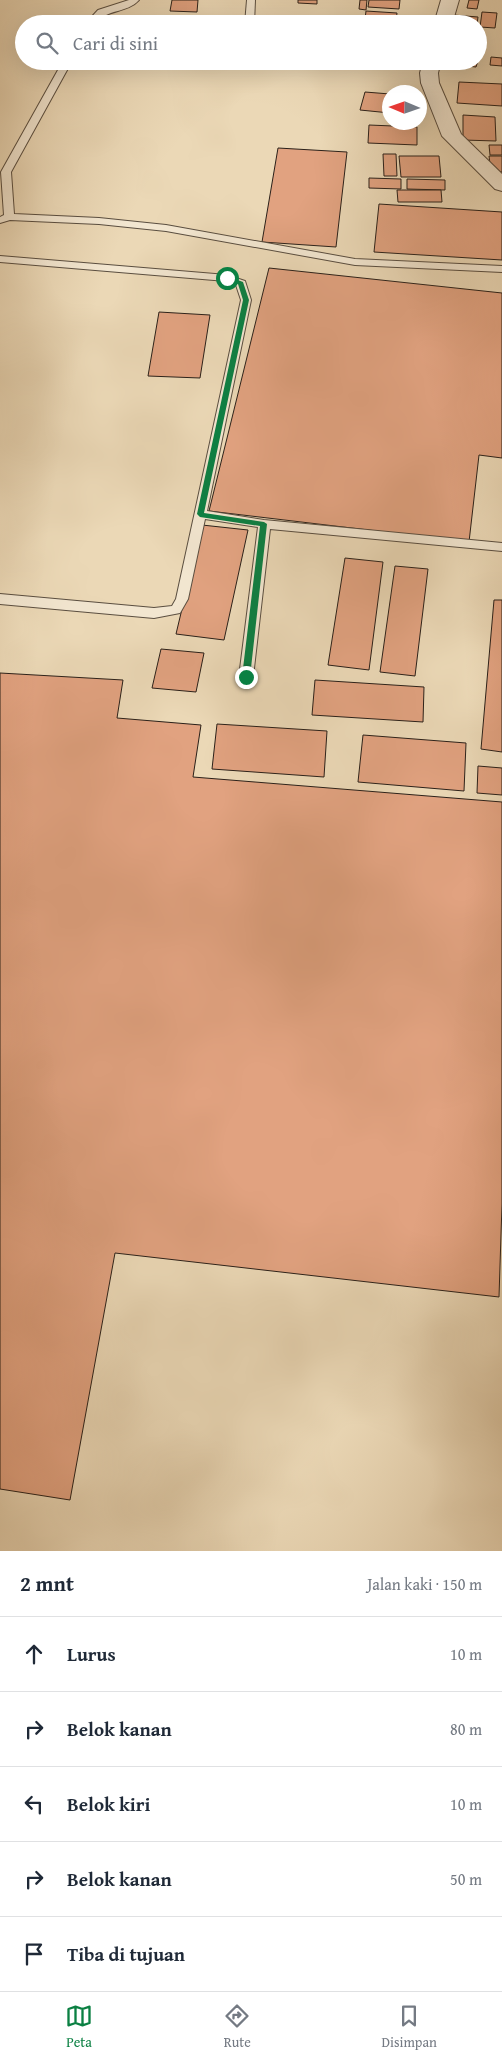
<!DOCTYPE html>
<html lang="id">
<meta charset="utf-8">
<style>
:root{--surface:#fff;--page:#f2f2f3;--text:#1f2937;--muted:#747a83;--line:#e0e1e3;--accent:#0b8043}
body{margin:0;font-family:"Gentium Book Plus",serif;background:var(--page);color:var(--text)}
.compass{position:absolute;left:382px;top:85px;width:45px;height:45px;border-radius:50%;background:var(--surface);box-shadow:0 5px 20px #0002;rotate:272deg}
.stop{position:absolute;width:15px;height:15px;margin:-11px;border:4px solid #0b8043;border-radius:50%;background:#fff}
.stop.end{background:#0b8043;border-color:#fff;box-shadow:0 1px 5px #0008}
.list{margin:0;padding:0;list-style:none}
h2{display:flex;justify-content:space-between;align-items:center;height:65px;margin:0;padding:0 20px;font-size:21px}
h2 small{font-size:16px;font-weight:400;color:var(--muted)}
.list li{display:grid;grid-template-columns:32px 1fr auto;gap:15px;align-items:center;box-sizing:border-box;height:75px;padding:0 20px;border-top:1px solid var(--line)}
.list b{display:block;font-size:19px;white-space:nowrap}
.list em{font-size:16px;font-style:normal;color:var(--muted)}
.icon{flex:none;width:28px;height:28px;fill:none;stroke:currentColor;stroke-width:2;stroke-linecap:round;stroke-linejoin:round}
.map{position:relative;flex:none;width:502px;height:1551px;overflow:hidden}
.search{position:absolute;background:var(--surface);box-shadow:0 5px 20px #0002;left:15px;right:15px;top:15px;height:55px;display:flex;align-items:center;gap:12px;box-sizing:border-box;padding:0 18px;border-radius:28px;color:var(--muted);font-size:19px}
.sheet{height:440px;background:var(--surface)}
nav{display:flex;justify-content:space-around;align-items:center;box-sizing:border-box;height:70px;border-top:1px solid var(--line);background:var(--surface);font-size:14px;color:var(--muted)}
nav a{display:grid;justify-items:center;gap:2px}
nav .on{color:var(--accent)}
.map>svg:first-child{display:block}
.building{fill:#e1a280;stroke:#2a2019}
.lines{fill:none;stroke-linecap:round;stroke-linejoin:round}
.service-casing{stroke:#5a4e40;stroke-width:2}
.minor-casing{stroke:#5a4e40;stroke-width:2}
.service{fill:#f2e6d0;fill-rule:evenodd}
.minor{fill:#f2e6d0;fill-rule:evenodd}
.route{fill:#0b8043}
</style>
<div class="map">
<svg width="502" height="1551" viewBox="0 0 502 1551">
<rect width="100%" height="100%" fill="#ebd8b6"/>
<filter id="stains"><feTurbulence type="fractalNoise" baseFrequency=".004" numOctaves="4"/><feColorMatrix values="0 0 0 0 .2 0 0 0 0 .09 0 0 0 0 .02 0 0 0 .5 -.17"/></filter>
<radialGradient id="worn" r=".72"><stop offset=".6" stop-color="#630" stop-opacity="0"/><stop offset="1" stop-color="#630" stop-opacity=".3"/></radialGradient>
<g class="building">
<polygon points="172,0 198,0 197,12 170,11"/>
<polygon points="298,0 317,0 317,4 298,3"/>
<polygon points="360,0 367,0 366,10 359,9"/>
<polygon points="369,0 400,0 399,9 368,7"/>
<polygon points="469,0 479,0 477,9 467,8"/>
<polygon points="366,11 397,13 396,21 365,19"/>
<polygon points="482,12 497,13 495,28 480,27"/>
<polygon points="453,15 478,17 477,24 452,24"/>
<polygon points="98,17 164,19 163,24 97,24"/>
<polygon points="373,20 399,22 399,24 373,24"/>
<polygon points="491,57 502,58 502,66 490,65"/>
<polygon points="450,61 478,61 476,67 449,64"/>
<polygon points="459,82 502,84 502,106 457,103"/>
<polygon points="365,92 390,94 390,113 360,110"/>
<polygon points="463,115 495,117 496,141 463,140"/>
<polygon points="369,125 417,127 417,145 368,143"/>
<polygon points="489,145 502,145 502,155 490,155"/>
<polygon points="278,148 347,152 336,247 262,242"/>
<polygon points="383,154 396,154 397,176 384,176"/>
<polygon points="399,156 439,156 441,177 401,177"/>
<polygon points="489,156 502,156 502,172 491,172"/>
<polygon points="369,178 401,179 401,189 369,188"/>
<polygon points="407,179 445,180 445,190 407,189"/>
<polygon points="397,190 441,190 442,202 398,202"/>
<polygon points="379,204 502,212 502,260 374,252"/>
<polygon points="269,268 502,293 502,458 479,455 469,542 209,511"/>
<polygon points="159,312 210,315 200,378 148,376"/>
<polygon points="202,525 248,530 224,640 176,634"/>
<polygon points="345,558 383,562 369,670 328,665"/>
<polygon points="395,566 428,569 415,676 380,672"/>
<polygon points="494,600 502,600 502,752 481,749"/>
<polygon points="161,649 204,653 196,692 152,688"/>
<polygon points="0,673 123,680 117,718 201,725 193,777 502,802 502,1204 499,1297 115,1253 70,1500 0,1489"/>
<polygon points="315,680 424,687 423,722 312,715"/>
<polygon points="217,724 327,731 324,777 212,769"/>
<polygon points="363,735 466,743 464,791 358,782"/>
<polygon points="478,766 502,768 502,795 477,793"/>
</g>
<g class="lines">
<defs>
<g id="service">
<path d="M129,0H139C126,14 108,8 94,24H85L98,10Z"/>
<polygon points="247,0 255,0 254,24 245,24"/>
<polygon points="63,61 72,61 11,172 14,214 99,218 166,225 355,259 502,266 502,272 355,265 166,231 99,224 10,220 0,223 0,217 4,215 1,172"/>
<polygon points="0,256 227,275 245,281 251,300 207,511 264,520 502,543 502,551 270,529 253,677 246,682 239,677 258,527 205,519 188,599 180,613 154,618 0,604 0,594 154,608 172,606 176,599 241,300 236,285 226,281 0,262"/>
</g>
<g id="minor">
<polygon points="441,0 459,0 452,24 434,24"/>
<polygon points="423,61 441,61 438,73 439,83 461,134 502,174 502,191 495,189 442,136 421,83 420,73"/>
</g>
</defs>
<use href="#service" class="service-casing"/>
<use href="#minor" class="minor-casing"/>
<use href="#service" class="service"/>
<use href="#minor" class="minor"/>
</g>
<polygon class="route" points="227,276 243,282 249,300 204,513 264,522 267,524 250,677 246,680 242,677 260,526 200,517 197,514 243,300 238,284 225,279"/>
<rect width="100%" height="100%" filter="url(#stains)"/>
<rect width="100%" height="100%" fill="url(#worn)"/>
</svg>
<svg class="compass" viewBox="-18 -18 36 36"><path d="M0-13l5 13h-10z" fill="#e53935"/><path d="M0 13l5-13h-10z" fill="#747a83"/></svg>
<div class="stop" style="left:227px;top:278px"></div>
<div class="stop end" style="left:246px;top:677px"></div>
<div class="search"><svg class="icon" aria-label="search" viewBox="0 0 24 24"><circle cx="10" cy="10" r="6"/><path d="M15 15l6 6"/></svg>Cari di sini</div>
</div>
<section class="sheet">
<h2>2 mnt<small>Jalan kaki · 150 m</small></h2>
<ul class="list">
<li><svg class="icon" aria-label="ahead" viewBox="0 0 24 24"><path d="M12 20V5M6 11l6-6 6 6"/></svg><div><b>Lurus</b></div><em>10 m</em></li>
<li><svg class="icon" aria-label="right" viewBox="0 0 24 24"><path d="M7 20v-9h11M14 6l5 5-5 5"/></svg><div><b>Belok kanan</b></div><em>80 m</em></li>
<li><svg class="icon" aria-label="left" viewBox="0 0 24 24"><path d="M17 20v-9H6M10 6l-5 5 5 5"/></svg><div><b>Belok kiri</b></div><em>10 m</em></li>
<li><svg class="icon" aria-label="right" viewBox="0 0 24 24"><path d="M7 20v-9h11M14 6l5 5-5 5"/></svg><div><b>Belok kanan</b></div><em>50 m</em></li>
<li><svg class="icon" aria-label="arrive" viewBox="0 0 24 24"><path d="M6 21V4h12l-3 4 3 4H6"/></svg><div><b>Tiba di tujuan</b></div></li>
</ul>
</section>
<nav>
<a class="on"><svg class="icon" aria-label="map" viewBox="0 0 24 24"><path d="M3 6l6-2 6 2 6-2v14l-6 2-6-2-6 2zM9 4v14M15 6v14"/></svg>Peta</a>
<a><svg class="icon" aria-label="directions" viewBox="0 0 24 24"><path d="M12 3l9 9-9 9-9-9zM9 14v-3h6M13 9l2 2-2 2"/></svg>Rute</a>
<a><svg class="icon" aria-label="saved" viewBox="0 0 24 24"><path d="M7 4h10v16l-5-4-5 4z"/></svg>Disimpan</a>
</nav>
